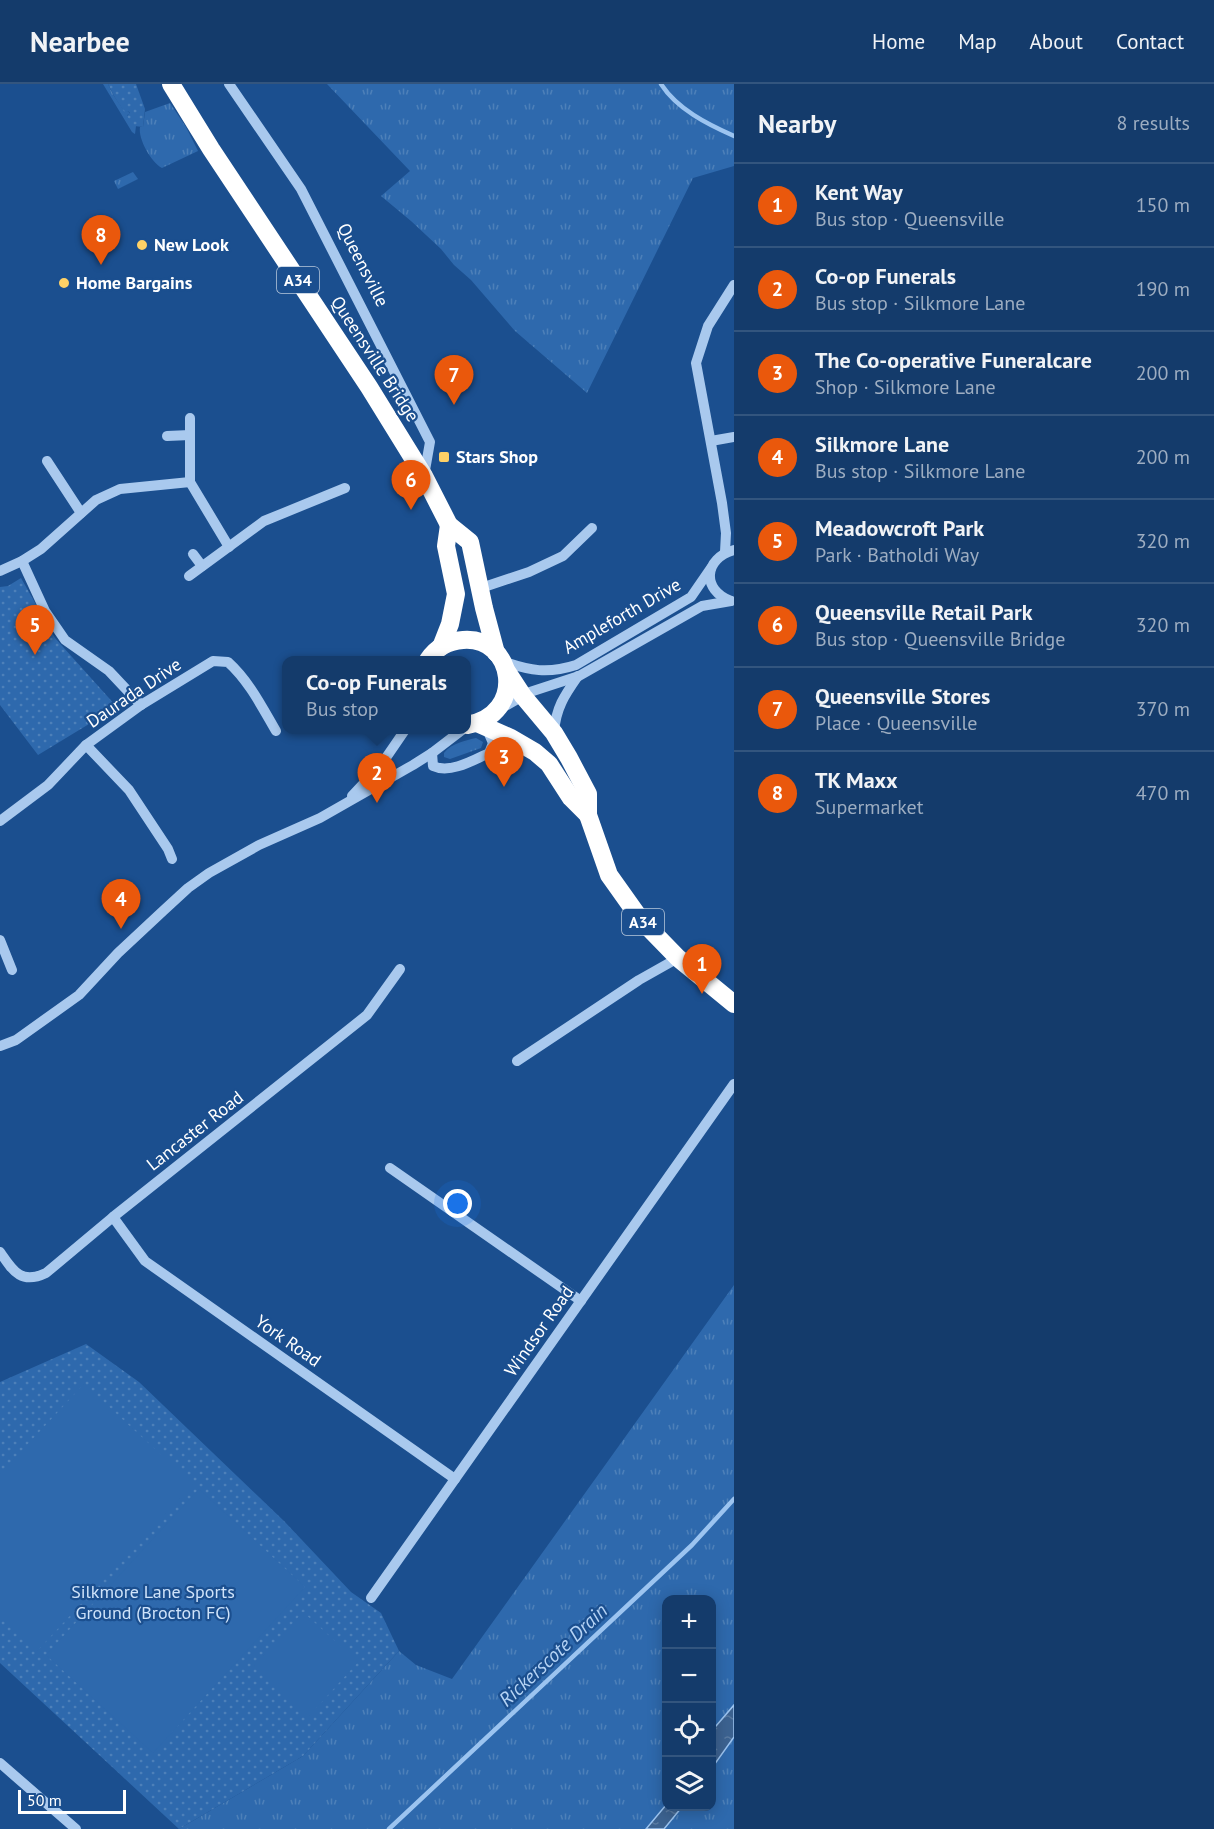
<!DOCTYPE html>
<meta charset="utf-8">
<style>
:root{--surface:#143b6b;--page:#214673;--text:#f1f3f6;--muted:#9dadc1;--line:#33557e;--accent:#ea580c}
body{margin:0;font-family:"PT Sans",sans-serif;background:var(--page);color:var(--text)}
.controls{position:absolute;right:18px;bottom:18px;display:grid;overflow:hidden;border-radius:12px;box-shadow:0 3px 15px #0003}
.controls button{width:54px;height:54px;display:grid;place-items:center;padding:0;border:0;border-bottom:2px solid var(--line);background:var(--surface);color:var(--text);font:30px sans-serif}
.scale{position:absolute;left:18px;bottom:15px;width:108px;box-sizing:border-box;padding-left:6px;border:3px solid #fff;border-top:0;font-size:16px;line-height:21px;white-space:nowrap;color:#fff;-webkit-text-stroke:4px #1b4f8f;paint-order:stroke}
.you{position:absolute;left:458px;top:1120px;width:21px;height:21px;margin:-15px;border:4px solid #fff;border-radius:50%;background:#1a73e8;box-shadow:0 0 0 9px #1a73e833}
.badge{display:grid;place-items:center;width:39px;height:39px;border-radius:50%;background:var(--accent);color:#fff;font-size:20px;font-weight:700}
.pin{position:absolute;translate:-50% -50px;filter:drop-shadow(0 2px 3px #0008)}
.pin::after{content:'';position:absolute;top:32px;width:21px;height:18px;background:inherit;clip-path:polygon(0 0,100% 0,50% 100%)}
.popup{position:absolute;left:282px;top:572px;width:189px;height:78px;box-sizing:border-box;display:grid;place-content:center;border-radius:12px;background:var(--surface);filter:drop-shadow(0 2px 4px #0005);font-size:20px;white-space:nowrap;color:var(--muted)}
.popup b{font-size:22px;color:var(--text)}
.popup::after{content:'';position:absolute;left:50%;top:100%;margin-left:-12px;border:12px solid transparent;border-top-color:var(--surface)}
.list{margin:0;padding:0;list-style:none}
h2{display:flex;justify-content:space-between;align-items:center;height:78px;margin:0;padding:0 24px;font-size:26px}
h2 small{font-size:20px;font-weight:400;color:var(--muted)}
.list li{display:grid;grid-template-columns:39px 1fr auto;gap:18px;align-items:center;box-sizing:border-box;height:84px;padding:0 24px;border-top:2px solid var(--line)}
.list b{display:block;font-size:22px;white-space:nowrap}
.list p{margin:0;font-size:20px;white-space:nowrap;color:var(--muted)}
.list em{font-size:20px;font-style:normal;color:var(--muted)}
.icon{flex:none;width:33px;height:33px;fill:none;stroke:currentColor;stroke-width:2;stroke-linecap:round;stroke-linejoin:round}
.map{position:relative;flex:none;width:734px;height:1745px;overflow:hidden}
header{display:flex;align-items:center;gap:36px;box-sizing:border-box;height:84px;padding:0 30px;background:var(--surface);border-bottom:2px solid var(--line)}
header strong{font-size:28px}
nav{display:flex;gap:33px;margin-inline-start:auto;font-size:21px}
main{display:flex}
aside{flex:1;background:var(--surface)}
.map>svg:first-child{display:block}
.grass{fill:url(#grass-tufts)}
.park{fill:url(#park-dots)}
.pitch{fill:#2e69ad}
.water{fill:url(#water-ripples);stroke:#9cc4f0;stroke-width:1.5}
.lines{fill:none;stroke-linecap:round;stroke-linejoin:round}
.stream{stroke:#9cc4f0;stroke-width:4.5}
.minor{stroke:#a9c9ee;stroke-width:10}
.highway{stroke:#fff;stroke-width:18}
.poi-dot{fill:#ffd166;stroke:#1b4f8f;stroke-width:2}
.labels{text-anchor:middle;stroke-width:4.5;stroke-linejoin:round;paint-order:stroke}
.shield{fill:#1b4f8f;stroke:#bbcadd;stroke-width:1.5}
.shield-label{font-size:16px;font-weight:bold;fill:#fff}
.poi-label{font-size:18px;font-weight:bold;fill:#fff;stroke:#1b4f8f;text-anchor:start}
.street-label{font-size:18px;fill:#fff;stroke:#1b4f8f}
.park-label{font-size:18px;fill:#cfe3fa;stroke:#1b4f8f}
.water-label{font-size:20px;font-style:italic;fill:#b5d3f5;stroke:#1b4f8f}
</style>
<header>
<strong>Nearbee</strong>
<nav><a>Home</a><a>Map</a><a>About</a><a>Contact</a></nav>
</header>
<main>
<div class="map">
<svg width="734" height="1745" viewBox="0 0 734 1745">
<defs>
<pattern id="grass-tufts" width="24" height="20" patternUnits="userSpaceOnUse" patternTransform="scale(1.5)"><rect width="24" height="20" fill="#2e69ad"/><path d="M3 7l-1-3M5 7V3M7 7l1-3M15 17l-1-3M17 17v-4M19 17l1-3" fill="none" stroke="#4d80b9"/></pattern>
<pattern id="park-dots" width="8" height="8" patternUnits="userSpaceOnUse" patternTransform="scale(1.5)"><rect width="8" height="8" fill="#2e69ad"/><path d="M2 2h.1M6 6h.1" fill="none" stroke="#4d80b9" stroke-width="1.8" stroke-linecap="round"/></pattern>
<pattern id="water-ripples" width="26" height="14" patternUnits="userSpaceOnUse" patternTransform="scale(1.5)"><rect width="26" height="14" fill="#3c6290"/><path d="M2 4q2-2 4 0t4 0M15 11q2-2 4 0t4 0" fill="none" stroke="#597aa1"/></pattern>
</defs>
<rect width="100%" height="100%" fill="#1b4f8f"/>
<g class="grass">
<polygon points="103,0 108,0 114,12 125,28 128,27 130,30 127,31 136,42 135,50 132,48"/>
<polygon points="327,0 734,0 734,82 693,94 587,309 515,247 471,196 454,181 441,165 411,137 381,112 410,87"/>
<path d="M170,19L186,43L198,67L162,84C151,78 138,55 140,43H143L145,28Z"/>
<polygon points="133,88 138,95 118,105 114,97"/>
<path d="M476,654L483,658L481,664L450,675L444,673V669C452,659 464,657 476,654Z"/>
<polygon points="734,1201 734,1621 715,1643 712,1642 712,1516 666,1516 666,1721 646,1745 179,1745 303,1672 399,1567 416,1581 452,1595"/>
<polygon points="734,1653 734,1745 664,1745 682,1723 712,1722 712,1684"/>
</g>
<g class="park">
<polygon points="108,0 136,0 145,25 143,43 134,42 127,32 130,29 128,27 125,29 114,12"/>
<polygon points="21,494 55,554 117,623 38,671 0,621 0,503 8,502"/>
<polygon points="86,1260 139,1298 284,1437 351,1508 381,1529 399,1567 303,1672 179,1745 0,1579 0,1298"/>
</g>
<g class="pitch">
<polygon points="84,1300 193,1400 37,1567 0,1533 0,1390"/>
<polygon points="199,1405 305,1503 153,1669 46,1571"/>
<polygon points="303,1528 358,1578 309,1632 254,1582"/>
</g>
<g class="water">
<polygon points="734,1621 734,1653 712,1684 712,1642 716,1642"/>
<polygon points="666,1721 666,1722 682,1723 664,1745 646,1745"/>
</g>
<g class="lines">
<g class="stream">
<path d="M661,0C677,25 707,40 734,52"/>
<polyline points="389,1745 692,1461 734,1415"/>
</g>
<g class="minor">
<polyline points="229,0 301,105 430,358 424,392"/>
<polyline points="190,334 190,398 229,463"/>
<polyline points="167,352 190,351"/>
<polyline points="711,357 734,353"/>
<polyline points="47,377 81,429"/>
<polyline points="725,468 726,449 722,419 696,279 708,242 734,201"/>
<polyline points="193,470 202,482"/>
<polyline points="22,477 45,527 65,556 109,587 141,621"/>
<polyline points="0,487 22,477 41,465 96,416 120,405 190,398"/>
<polyline points="189,492 264,437 345,404"/>
<polyline points="481,504 529,488 563,472 592,444"/>
<path d="M731,517C701,506 704,474 734,466"/>
<path d="M502,577C530,587 548,590 576,581L691,513L711,484"/>
<polyline points="500,625 530,608 579,592 702,522 731,517"/>
<path d="M554,648C556,624 564,612 578,592"/>
<polyline points="86,661 129,706 168,765 172,775"/>
<path d="M432,669L433,682C450,690 474,676 489,669L493,659L487,645"/>
<polyline points="352,712 381,681 405,646"/>
<path d="M0,737L48,701L86,661L141,621L213,577L228,578C249,597 262,623 276,647"/>
<polyline points="0,856 12,886"/>
<polyline points="0,962 16,956 79,911 118,869 163,827 188,804 209,789 259,761 320,734 413,681 432,669 462,646"/>
<polyline points="517,977 639,896 678,874"/>
<polyline points="390,1084 581,1217"/>
<polyline points="113,1133 145,1177 455,1395"/>
<path d="M0,1168C13,1187 21,1201 46,1189L113,1133L367,931L400,885"/>
<polyline points="371,1514 734,1000"/>
<polyline points="0,1679 76,1745"/>
</g>
<g class="highway">
<polyline points="171,0 211,65 369,303 424,392 449,441 470,458 484,524 496,569"/>
<polyline points="441,563 450,540 456,510 446,462 449,441"/>
<path d="M428,576C436,564 448,557 463,556C515,552 527,631 467,641"/>
<polyline points="506,586 523,612 554,649 569,674 588,710 588,731 609,791 641,836 678,874 734,920"/>
<polyline points="477,639 511,654 535,668 549,680 571,714 588,731"/>
</g>
</g>
<g class="poi-dot">
<circle cx="142" cy="161" r="6"/>
<circle cx="64" cy="199" r="6"/>
<rect x="438" y="367" width="12" height="12" rx="3"/>
</g>
<g class="labels">
<g class="shield">
<rect x="277" y="183" width="42" height="26" rx="4.5"/>
<rect x="622" y="825" width="42" height="26" rx="4.5"/>
</g>
<g class="shield-label">
<text x="298" y="202">A34</text>
<text x="643" y="844">A34</text>
</g>
<g class="poi-label">
<text x="154" y="167">New Look</text>
<text x="76" y="205">Home Bargains</text>
<text x="456" y="379">Stars Shop</text>
</g>
<g class="street-label">
<text transform="translate(363 181) rotate(63)" y="6">Queensville</text>
<text transform="translate(375 275) rotate(57)" y="6">Queensville Bridge</text>
<text transform="translate(622 532) rotate(-30)" y="6">Ampleforth Drive</text>
<text transform="translate(134 609) rotate(-34)" y="6">Daurada Drive</text>
<text transform="translate(195 1047) rotate(-38)" y="6">Lancaster Road</text>
<text transform="translate(539 1247) rotate(-55)" y="6">Windsor Road</text>
<text transform="translate(288 1257) rotate(35)" y="6">York Road</text>
</g>
<g class="park-label">
<text x="153" y="1514">Silkmore Lane Sports<tspan x="153" dy="21">Ground (Brocton FC)</tspan></text>
</g>
<g class="water-label">
<text transform="translate(553 1571) rotate(-43)" y="7">Rickerscote Drain</text>
</g>
</g>
</svg>
<div class="controls">
<button>+</button>
<button>−</button>
<button><svg class="icon" aria-label="locate" viewBox="0 0 24 24"><circle cx="12" cy="12" r="6"/><path d="M12 2v4M12 18v4M2 12h4M18 12h4"/></svg></button>
<button><svg class="icon" aria-label="layers" viewBox="0 0 24 24"><path d="M12 4l9 5-9 5-9-5zM3 14l9 5 9-5"/></svg></button>
</div>
<div class="scale">50 m</div>
<div class="you"></div>
<div class="pin badge" style="left:702px;top:910px">1</div>
<div class="pin badge" style="left:377px;top:719px">2</div>
<div class="popup"><b>Co-op Funerals</b>Bus stop</div>
<div class="pin badge" style="left:504px;top:703px">3</div>
<div class="pin badge" style="left:121px;top:845px">4</div>
<div class="pin badge" style="left:35px;top:571px">5</div>
<div class="pin badge" style="left:411px;top:426px">6</div>
<div class="pin badge" style="left:454px;top:321px">7</div>
<div class="pin badge" style="left:101px;top:181px">8</div>
</div>
<aside>
<h2>Nearby<small>8 results</small></h2>
<ul class="list">
<li><span class="badge">1</span><div><b>Kent Way</b><p>Bus stop · Queensville</p></div><em>150 m</em></li>
<li><span class="badge">2</span><div><b>Co-op Funerals</b><p>Bus stop · Silkmore Lane</p></div><em>190 m</em></li>
<li><span class="badge">3</span><div><b>The Co-operative Funeralcare</b><p>Shop · Silkmore Lane</p></div><em>200 m</em></li>
<li><span class="badge">4</span><div><b>Silkmore Lane</b><p>Bus stop · Silkmore Lane</p></div><em>200 m</em></li>
<li><span class="badge">5</span><div><b>Meadowcroft Park</b><p>Park · Batholdi Way</p></div><em>320 m</em></li>
<li><span class="badge">6</span><div><b>Queensville Retail Park</b><p>Bus stop · Queensville Bridge</p></div><em>320 m</em></li>
<li><span class="badge">7</span><div><b>Queensville Stores</b><p>Place · Queensville</p></div><em>370 m</em></li>
<li><span class="badge">8</span><div><b>TK Maxx</b><p>Supermarket</p></div><em>470 m</em></li>
</ul>
</aside>
</main>
